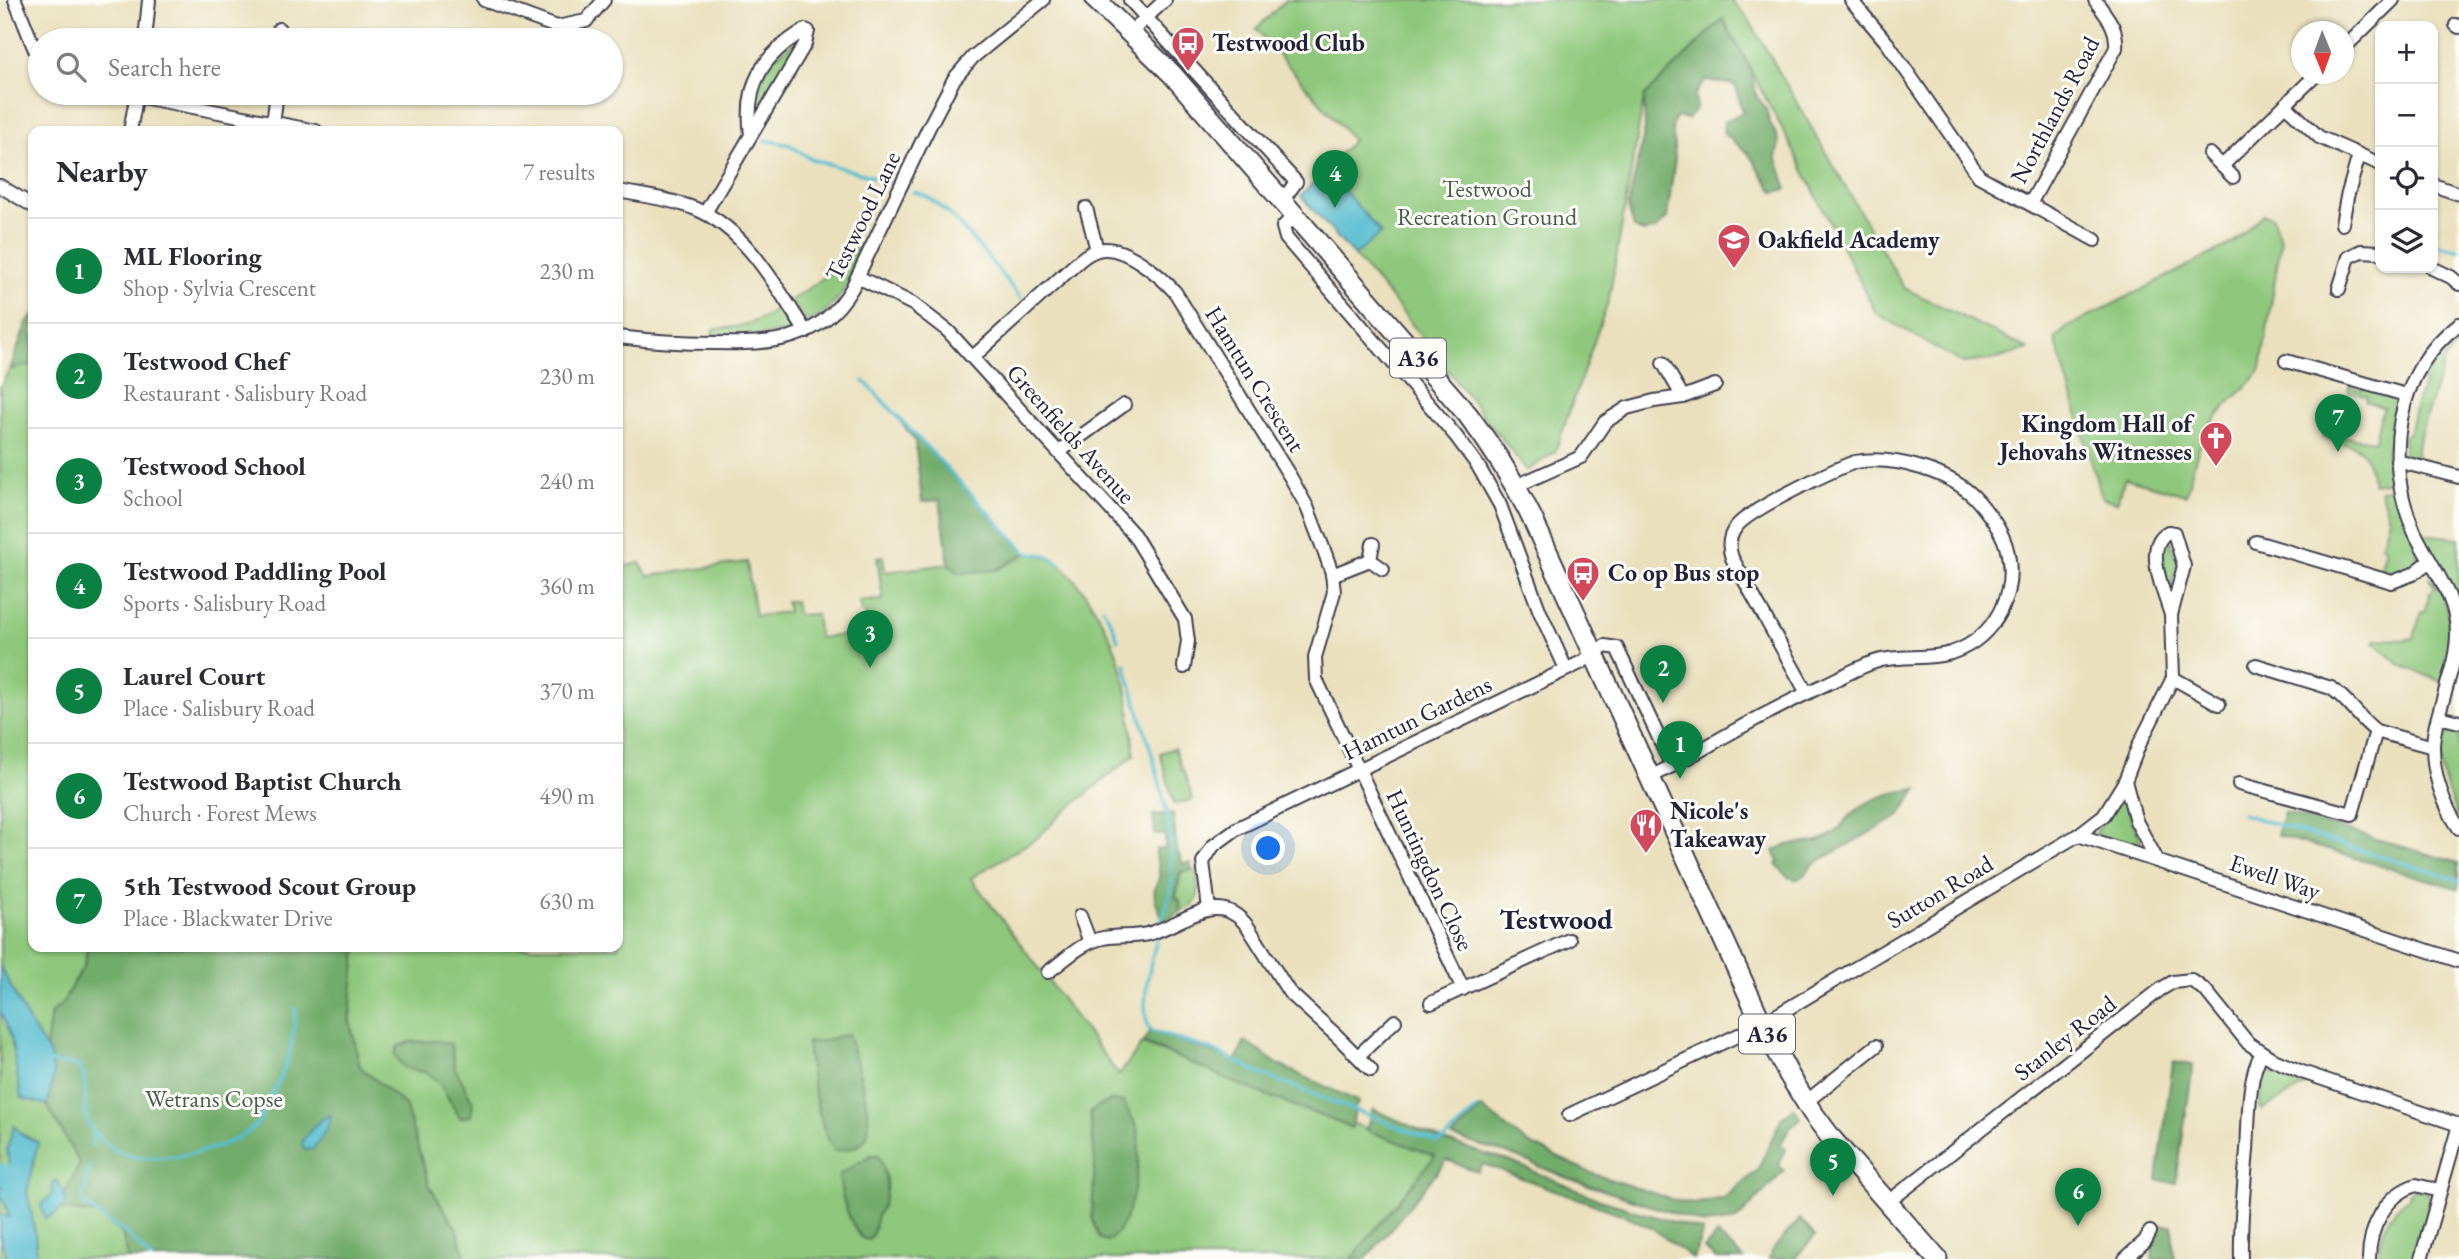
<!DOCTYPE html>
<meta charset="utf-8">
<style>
:root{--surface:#fff;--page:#f2f2f3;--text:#2b2b33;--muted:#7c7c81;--line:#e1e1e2;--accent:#0b8043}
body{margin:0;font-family:"EB Garamond",serif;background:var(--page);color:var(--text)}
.controls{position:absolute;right:21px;top:21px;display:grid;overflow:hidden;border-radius:14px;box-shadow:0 2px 5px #0004}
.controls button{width:63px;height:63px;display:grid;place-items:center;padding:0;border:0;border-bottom:2px solid var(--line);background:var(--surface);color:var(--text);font:35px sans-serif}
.compass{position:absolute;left:2291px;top:21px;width:63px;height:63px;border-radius:50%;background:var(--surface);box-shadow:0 2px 5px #0004;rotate:179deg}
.you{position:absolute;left:1269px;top:849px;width:24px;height:24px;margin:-18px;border:5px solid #fff;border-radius:50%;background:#1a73e8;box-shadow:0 0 0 10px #1a73e833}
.badge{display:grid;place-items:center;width:46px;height:46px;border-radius:50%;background:var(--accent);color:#fff;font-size:23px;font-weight:700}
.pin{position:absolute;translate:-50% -58px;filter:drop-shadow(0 2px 4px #0008)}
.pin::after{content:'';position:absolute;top:37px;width:24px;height:21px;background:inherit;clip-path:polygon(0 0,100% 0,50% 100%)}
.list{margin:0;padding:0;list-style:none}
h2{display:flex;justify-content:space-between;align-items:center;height:91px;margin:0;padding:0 28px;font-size:30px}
h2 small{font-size:23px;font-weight:400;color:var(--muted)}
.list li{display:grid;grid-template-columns:46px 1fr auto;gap:21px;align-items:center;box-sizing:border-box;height:105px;padding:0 28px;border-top:2px solid var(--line)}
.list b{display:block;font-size:26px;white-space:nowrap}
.list p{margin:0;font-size:23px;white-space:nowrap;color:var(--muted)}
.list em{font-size:23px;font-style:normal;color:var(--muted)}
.icon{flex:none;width:38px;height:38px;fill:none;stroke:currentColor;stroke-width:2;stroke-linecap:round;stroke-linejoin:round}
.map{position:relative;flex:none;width:2459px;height:1259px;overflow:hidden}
.search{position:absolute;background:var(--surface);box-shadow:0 2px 5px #0004;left:28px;top:28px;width:595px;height:77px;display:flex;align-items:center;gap:18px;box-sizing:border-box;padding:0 24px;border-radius:38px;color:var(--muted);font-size:26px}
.panel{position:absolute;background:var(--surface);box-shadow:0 2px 5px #0004;left:28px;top:126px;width:595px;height:826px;border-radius:14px}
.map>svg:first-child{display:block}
.green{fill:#8ec77b;stroke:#58745b;stroke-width:2}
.forest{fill:#72ac6b;stroke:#4a6753;stroke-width:2}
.water{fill:#52bccf;stroke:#3a6f85;stroke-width:2}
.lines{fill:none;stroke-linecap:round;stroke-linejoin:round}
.stream{stroke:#52bccf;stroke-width:3.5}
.river{stroke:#52bccf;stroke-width:21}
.minor-casing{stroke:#403e4e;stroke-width:16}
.primary-casing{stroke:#403e4e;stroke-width:23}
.minor{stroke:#fff;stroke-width:12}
.primary{stroke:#fff;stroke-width:19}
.labels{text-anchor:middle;stroke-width:6;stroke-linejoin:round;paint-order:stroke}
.shield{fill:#fdfcf7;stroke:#646373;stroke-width:2}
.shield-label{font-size:23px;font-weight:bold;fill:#22223b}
.poi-label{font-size:24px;font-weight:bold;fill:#22223b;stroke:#fdfcf7;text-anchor:start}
.street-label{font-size:24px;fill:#22223b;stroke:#fdfcf7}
.park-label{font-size:24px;fill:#485c51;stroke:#fdfcf7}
.quarter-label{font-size:28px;font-weight:bold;fill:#22223b;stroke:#fdfcf7}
</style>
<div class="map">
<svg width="2459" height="1259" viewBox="0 0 2459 1259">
<rect width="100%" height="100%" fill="#fdfcf7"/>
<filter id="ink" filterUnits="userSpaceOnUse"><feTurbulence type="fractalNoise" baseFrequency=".0143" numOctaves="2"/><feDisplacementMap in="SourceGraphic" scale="14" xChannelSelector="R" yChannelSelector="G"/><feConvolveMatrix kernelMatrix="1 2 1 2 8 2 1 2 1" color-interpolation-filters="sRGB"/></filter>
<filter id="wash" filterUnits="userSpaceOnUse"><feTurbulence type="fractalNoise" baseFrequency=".00686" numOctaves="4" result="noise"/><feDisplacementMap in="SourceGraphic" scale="28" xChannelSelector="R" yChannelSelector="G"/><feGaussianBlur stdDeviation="1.57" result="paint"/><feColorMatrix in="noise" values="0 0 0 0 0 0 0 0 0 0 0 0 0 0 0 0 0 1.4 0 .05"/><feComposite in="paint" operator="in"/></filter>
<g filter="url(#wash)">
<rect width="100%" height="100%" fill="#eae0bd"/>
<g class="green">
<polygon points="1286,0 1731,0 1748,18 1904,288 2028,349 1997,359 1962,363 1876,313 1785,134 1723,19 1644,97 1609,299 1555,452 1527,471 1391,298 1301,196 1353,140 1256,29"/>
<polygon points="797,40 799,44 758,116 754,117 755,93 769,61"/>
<path d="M2263,214L2272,217L2281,241L2261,369C2252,384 2239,392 2227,405C2198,436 2196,456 2186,495L2125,478L2117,502L2102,498L2055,339L2066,328L2233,243Z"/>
<path d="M869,237C869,243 863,254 859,262C847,287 836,308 811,321L803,319L791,300L818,282Z"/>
<path d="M782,306L795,326L794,331L756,336L712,335L713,329C742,328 758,322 782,306Z"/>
<polygon points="2459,333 2459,343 2444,361 2418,442 2415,463 2404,456 2403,437 2409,433 2417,400 2424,385 2422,377 2435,358"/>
<polygon points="33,365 33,947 87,947 87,949 83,972 74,982 65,1001 51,1013 47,1041 56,1052 80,1164 58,1209 98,1214 122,1233 128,1259 0,1259 0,387 10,369"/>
<path d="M2349,386L2361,390L2365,386C2408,400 2398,406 2392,446H2387V469L2392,471L2393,478L2388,482L2373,484C2363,442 2364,449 2323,438L2325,434L2375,441L2380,417L2384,408L2366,401L2367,396L2348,391Z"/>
<path d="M2391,488L2395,489L2418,550C2417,572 2401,577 2382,574L2380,570L2386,548L2381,546L2389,518L2380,490Z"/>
<polygon points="2422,534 2459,538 2459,612"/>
<polygon points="2169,537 2178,562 2170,597 2159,559 2165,538"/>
<path d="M1027,553C1060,556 1067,569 1086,595C1125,652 1128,688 1134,755L1062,814L1037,838L971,878L1119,1075L1142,1044L1440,1156L1353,1259H466L456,1228L430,1187L405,1105L360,1067L350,1020L355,957L358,947H618V568L640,563L648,576L747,562L755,616L788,612L786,601H795L797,615L816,614L819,638L868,632L866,613H861L859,601L883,600L877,557L883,556L885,572L949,564L959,573L996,570Z"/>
<path d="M2430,578C2437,582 2439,588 2442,595C2456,633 2451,645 2442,682L2400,665L2374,642L2377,639L2401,640L2414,638L2421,612H2424L2430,592L2435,588Z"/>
<path d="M2459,728V819C2449,798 2431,754 2446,732Z"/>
<polygon points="1174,748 1182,769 1179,770 1183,769 1193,800 1174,804 1160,753"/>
<polygon points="2119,801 2125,803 2142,844 2139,848 2099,837 2095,834"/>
<path d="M1196,870C1198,891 1204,903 1181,911L1180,899L1176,898L1181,872Z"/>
<polygon points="2276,1073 2285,1074 2307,1084 2262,1110 2260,1107 2262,1080 2269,1074"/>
<path d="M2414,1189L2428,1193L2432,1200L2417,1259H2380C2378,1232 2388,1212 2410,1197L2408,1193Z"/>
</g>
<g class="forest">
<path d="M1723,19L1750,68L1757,97L1767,109C1767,132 1785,132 1776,156L1787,189L1774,192L1748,153L1723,133L1724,122L1743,112L1735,85L1706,80L1695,94L1696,109L1688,119L1677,117L1672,124L1675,158L1667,218L1656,229L1643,232L1634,228L1628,207L1645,129L1644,97Z"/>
<polygon points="33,315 33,365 10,369 27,322"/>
<polygon points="894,413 1027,553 996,570 959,573 949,564 940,500 922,502 915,441"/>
<path d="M1918,789L1898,817L1813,864L1806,874L1796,880L1788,877L1777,865L1779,862L1774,851C1788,840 1805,846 1821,840C1840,832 1836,830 1849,817C1868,797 1893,792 1918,789Z"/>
<polygon points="2284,812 2459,863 2459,889 2277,835"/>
<path d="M1173,813L1177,850L1183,864L1191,863V870L1180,872L1175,898L1179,899L1180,913L1164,921C1160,912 1152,898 1155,888C1156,884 1159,881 1159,877C1160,868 1155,859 1156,849H1165V835H1155L1153,815Z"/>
<path d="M87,947H119L120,949L135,947H357L349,1019L360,1067L405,1105L430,1187L456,1228L466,1259H128L122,1233L98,1214L57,1209L80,1164L47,1105L54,1074L46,1047L51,1013C65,1002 64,1000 72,985C82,967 86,970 87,947Z"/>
<polygon points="1150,1031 1236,1060 1245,1041 1279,1065 1359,1102 1355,1108 1352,1128 1243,1086 1143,1042"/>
<path d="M848,1034C854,1054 876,1122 866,1138C860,1148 846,1150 836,1151C819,1135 809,1066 807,1042H817Z"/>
<path d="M438,1041L451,1044L455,1068L473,1102L471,1116L460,1118L439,1083L426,1072C408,1071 403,1070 395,1054L398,1046L410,1042Z"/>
<polygon points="2173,1062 2193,1065 2176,1183 2157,1180"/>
<path d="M1111,1101L1123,1102C1128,1111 1136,1122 1138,1131C1142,1160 1133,1226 1107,1242L1099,1238L1092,1217L1095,1162L1090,1113L1097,1107Z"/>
<polygon points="1482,1108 1526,1142 1591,1173 1674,1200 1693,1204 1724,1198 1757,1171 1782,1117 1794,1108 1801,1118 1791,1126 1780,1145 1786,1148 1779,1165 1784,1171 1737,1220 1705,1224 1567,1178 1509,1154 1452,1137"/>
<polygon points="1373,1109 1444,1141 1512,1162 1600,1200 1703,1231 1693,1259 1652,1228 1626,1216 1483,1164 1478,1172 1447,1160 1366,1259 1351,1259 1435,1156 1366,1130"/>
<path d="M871,1155H879C885,1172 890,1187 883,1204C881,1210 877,1213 876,1219C874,1228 875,1233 869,1240L862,1238C848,1222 841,1196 839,1175Z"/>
<polygon points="1800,1219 1815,1236 1794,1259 1769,1259 1771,1251"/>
<polygon points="2154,1225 2172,1225 2174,1259 2152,1259"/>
<polygon points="1717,1234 1744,1259 1716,1259 1704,1249"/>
</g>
<g class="water">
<polygon points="1326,170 1381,233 1354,256 1301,196"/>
<polygon points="0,966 28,1020 50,1055 54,1074 47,1105 21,1098 11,1037 0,1011"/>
<path d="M331,1115C329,1128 321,1139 313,1149L304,1150L302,1142C309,1131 319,1118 331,1115Z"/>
<polygon points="14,1126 23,1135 38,1142 27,1192 35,1232 37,1259 7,1259 5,1250 0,1240 0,1214 10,1217 0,1193 9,1165 7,1149"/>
<polygon points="54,1181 58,1181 67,1202 57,1213 45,1219 41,1204 51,1196"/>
</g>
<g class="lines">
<g class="stream">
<polyline points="765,140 790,145 811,159 887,181 894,186"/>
<path d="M913,192C945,195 999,274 1021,298"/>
<polyline points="2433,244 2459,250"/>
<polyline points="864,381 1027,553 1047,555 1060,564"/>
<polyline points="1103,608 1111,622 1118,640"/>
<path d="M1125,664C1145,739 1177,809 1171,889C1170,900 1163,913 1160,924"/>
<polyline points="2242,814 2459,880"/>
<path d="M1158,935C1152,958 1137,1010 1151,1031L1213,1050L1259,1073L1437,1142L1444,1140L1478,1108"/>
<path d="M48,1062L79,1066C93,1086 77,1114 94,1132C102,1141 113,1150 125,1154C158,1165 234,1150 257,1124C262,1118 266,1108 269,1101C288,1064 293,1050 296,1009"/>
<polyline points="92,1145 93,1133"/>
<polyline points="90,1164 83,1196 84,1205 130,1236 151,1259"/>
</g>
<polyline class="river" points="0,1174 18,1178"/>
</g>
</g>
<g filter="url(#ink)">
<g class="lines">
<defs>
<g id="minor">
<polyline points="15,0 37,55"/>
<polyline points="484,0 557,27 586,21 604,0"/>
<polyline points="1130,0 1296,182 1282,201"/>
<polyline points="1851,0 1888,44 1979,176 2095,240"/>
<polyline points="2456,25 2459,27"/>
<polyline points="279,29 282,40"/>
<polyline points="1131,32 1165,0"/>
<polyline points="145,40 149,0"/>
<polyline points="2344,48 2393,0"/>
<polyline points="137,96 316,131"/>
<polyline points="2285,105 2319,137 2380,164"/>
<polyline points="273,123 277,93"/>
<polyline points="130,131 137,93"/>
<polyline points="2210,154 2233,177"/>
<polyline points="2222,166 2317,74"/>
<polyline points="2433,185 2459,194"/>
<polyline points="0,186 33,206"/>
<path d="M618,191C644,196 671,199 696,209C747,230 777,288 806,332"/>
<path d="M2030,204L2116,48C2118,27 2106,16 2095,0"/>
<polyline points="1086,208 1097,250"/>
<path d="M705,213L805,44L808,31L805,30C762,55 744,85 751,135"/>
<polyline points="1294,215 1283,227 1286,238 1455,435 1478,466 1500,505 1540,612 1566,669"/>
<polyline points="2342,224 2347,197 2359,155"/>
<polyline points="2432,268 2451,277 2459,284"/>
<polyline points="858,277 913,304 948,331 1134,535 1185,619 1188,641 1184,667"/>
<polyline points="2339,289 2349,257 2361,251 2380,252"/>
<path d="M2459,324C2395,372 2383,461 2414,531C2429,564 2457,595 2457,633C2457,651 2452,668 2447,685C2442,705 2433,727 2433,747C2433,775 2444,806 2459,828"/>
<path d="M618,337C650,341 682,343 715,343C772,344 820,342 852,288L929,127L954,79L973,57L1043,0"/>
<path d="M973,357L1079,261C1086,255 1094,249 1104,249C1127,248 1160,275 1175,292L1291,478L1307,507L1325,553L1332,573L1334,592L1315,657L1316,679L1463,989"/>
<polyline points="2286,361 2406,395"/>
<polyline points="1663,363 1683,397"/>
<polyline points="1059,452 1124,405"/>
<polyline points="2397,461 2459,477"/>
<polyline points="1516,486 1581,457 1605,422 1627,408 1654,401 1683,397 1715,385"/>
<polyline points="2256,542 2392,582 2413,574 2430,561"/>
<polyline points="1370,560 1383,569"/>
<polyline points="1332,575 1370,560 1373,544"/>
<polyline points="2173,678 2219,704"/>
<polyline points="2439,717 2459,722"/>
<polyline points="2376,731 2433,747"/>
<path d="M1650,777C1682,762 1712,743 1743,726C1779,706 1816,689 1853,671C1864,666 1875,660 1888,659C1909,656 1931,659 1951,653C1996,638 2019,591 2006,546C2001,529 1989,514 1978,501C1953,472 1893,455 1855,462C1833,470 1748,510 1736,527C1729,536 1728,547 1732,558L1807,693"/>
<path d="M2239,784L2352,814L2376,731C2359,719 2349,700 2331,688L2256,665"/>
<polyline points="2078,835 2459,961"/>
<path d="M2157,860L2136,821L2125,781L2139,745L2173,678L2171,615L2184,566L2174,533L2168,532C2142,546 2165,594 2171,615"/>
<polyline points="1209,909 1203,862 1213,846 1236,829 1582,662 1605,646 1617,648 1672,766"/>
<polyline points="1080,916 1090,942"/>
<path d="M1048,972C1065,960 1082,942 1103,938C1119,935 1135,938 1151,933C1185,923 1219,888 1248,927L1289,992L1337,1036L1371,1070"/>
<polyline points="1431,1003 1569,940"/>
<polyline points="1358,1056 1395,1021"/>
<polyline points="1806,1102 1876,1046"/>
<polyline points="1569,1115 1762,1024 2078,835 2104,815 2125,781"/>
<polyline points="1887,1203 2161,989 2173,982 2191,980 2206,991 2248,1043 2274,1060 2302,1072 2459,1125 2421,1259"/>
<polyline points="2125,1259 2145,1241 2150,1232"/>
<path d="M2241,1259C2240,1223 2244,1186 2247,1150C2249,1122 2247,1077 2262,1053"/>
<path d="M2369,1259C2369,1228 2385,1195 2416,1185L2440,1191"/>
</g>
<path id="primary" d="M1096,0L1172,74L1468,415C1493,448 1514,481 1532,518L1762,1024L1789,1075L1812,1112L1832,1139L1937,1259"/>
</defs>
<use href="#minor" class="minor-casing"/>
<use href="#primary" class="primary-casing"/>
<use href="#minor" class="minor"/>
<use href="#primary" class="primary"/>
</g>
</g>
<defs>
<symbol id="bus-pin" viewBox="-11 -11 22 30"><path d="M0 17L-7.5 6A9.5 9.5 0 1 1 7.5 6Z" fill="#d1495b" stroke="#fdfcf7"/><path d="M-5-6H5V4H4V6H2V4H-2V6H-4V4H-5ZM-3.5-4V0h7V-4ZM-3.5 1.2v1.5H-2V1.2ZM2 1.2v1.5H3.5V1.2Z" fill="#fff"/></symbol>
<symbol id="school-pin" viewBox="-11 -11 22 30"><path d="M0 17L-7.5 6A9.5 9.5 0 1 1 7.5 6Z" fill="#d1495b" stroke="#fdfcf7"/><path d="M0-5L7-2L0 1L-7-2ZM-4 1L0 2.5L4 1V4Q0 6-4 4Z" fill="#fff"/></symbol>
<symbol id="church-pin" viewBox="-11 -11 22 30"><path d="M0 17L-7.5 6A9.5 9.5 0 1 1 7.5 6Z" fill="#d1495b" stroke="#fdfcf7"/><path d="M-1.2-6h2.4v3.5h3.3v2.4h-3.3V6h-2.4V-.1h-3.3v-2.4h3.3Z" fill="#fff"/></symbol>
<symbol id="restaurant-pin" viewBox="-11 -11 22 30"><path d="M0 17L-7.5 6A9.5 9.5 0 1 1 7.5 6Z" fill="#d1495b" stroke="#fdfcf7"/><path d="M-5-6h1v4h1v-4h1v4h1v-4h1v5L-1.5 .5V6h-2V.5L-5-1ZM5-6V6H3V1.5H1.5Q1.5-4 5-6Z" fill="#fff"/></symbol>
</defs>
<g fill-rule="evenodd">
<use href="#bus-pin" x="1169" y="24" width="38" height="52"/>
<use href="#school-pin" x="1715" y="221" width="38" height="52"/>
<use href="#church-pin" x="2197" y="419" width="38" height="52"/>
<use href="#bus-pin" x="1564" y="554" width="38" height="52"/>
<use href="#restaurant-pin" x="1627" y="806" width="38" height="52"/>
</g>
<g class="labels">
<g class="shield">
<rect x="1390" y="338.5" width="56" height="39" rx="5"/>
<rect x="1739" y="1014.5" width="56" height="39" rx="5"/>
</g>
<g class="shield-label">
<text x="1418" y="366">A36</text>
<text x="1767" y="1042">A36</text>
</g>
<g class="poi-label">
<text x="1212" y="51">Testwood Club</text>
<text x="1758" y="248">Oakfield Academy</text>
<text x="2192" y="432" text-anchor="end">Kingdom Hall of<tspan x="2192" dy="28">Jehovahs Witnesses</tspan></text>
<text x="1608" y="581">Co op Bus stop</text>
<text x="1670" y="819">Nicole's<tspan x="1670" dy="28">Takeaway</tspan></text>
</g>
<g class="street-label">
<text transform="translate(2055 110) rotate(-62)" y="8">Northlands Road</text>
<text transform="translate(863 216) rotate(-64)" y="8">Testwood Lane</text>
<text transform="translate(1255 379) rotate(58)" y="8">Hamtun Crescent</text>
<text transform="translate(1071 434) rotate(48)" y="8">Greenfields Avenue</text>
<text transform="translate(1417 718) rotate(-26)" y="8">Hamtun Gardens</text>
<text transform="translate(1430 870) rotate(65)" y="8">Huntingdon Close</text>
<text transform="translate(2275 877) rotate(19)" y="8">Ewell Way</text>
<text transform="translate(1940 892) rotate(-31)" y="8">Sutton Road</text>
<text transform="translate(2065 1038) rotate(-38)" y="8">Stanley Road</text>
</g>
<g class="park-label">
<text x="1487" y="197">Testwood<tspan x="1487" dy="28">Recreation Ground</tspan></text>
<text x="214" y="1107">Wetrans Copse</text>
</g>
<g class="quarter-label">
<text x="1556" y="929">Testwood</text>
</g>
</g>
</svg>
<div class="controls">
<button>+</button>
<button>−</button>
<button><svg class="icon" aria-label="locate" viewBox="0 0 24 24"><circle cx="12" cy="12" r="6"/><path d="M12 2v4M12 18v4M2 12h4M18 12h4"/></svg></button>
<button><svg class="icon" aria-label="layers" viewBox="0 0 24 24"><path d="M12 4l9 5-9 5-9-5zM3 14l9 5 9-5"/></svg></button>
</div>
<svg class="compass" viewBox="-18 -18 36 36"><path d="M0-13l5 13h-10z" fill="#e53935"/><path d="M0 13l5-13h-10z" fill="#7c7c81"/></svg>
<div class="you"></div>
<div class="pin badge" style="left:1680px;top:779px">1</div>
<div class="pin badge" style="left:1663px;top:703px">2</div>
<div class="pin badge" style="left:870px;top:668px">3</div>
<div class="pin badge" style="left:1335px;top:208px">4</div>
<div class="pin badge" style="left:1833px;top:1196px">5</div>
<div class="pin badge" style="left:2078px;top:1226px">6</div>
<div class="pin badge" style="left:2338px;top:452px">7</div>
<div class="search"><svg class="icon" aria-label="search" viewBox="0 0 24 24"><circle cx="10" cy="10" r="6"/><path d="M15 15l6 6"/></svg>Search here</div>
<section class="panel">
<h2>Nearby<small>7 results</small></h2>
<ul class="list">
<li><span class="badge">1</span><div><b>ML Flooring</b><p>Shop · Sylvia Crescent</p></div><em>230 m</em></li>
<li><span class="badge">2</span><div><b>Testwood Chef</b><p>Restaurant · Salisbury Road</p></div><em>230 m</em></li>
<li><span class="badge">3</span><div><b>Testwood School</b><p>School</p></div><em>240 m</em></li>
<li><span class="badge">4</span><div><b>Testwood Paddling Pool</b><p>Sports · Salisbury Road</p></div><em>360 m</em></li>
<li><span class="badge">5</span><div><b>Laurel Court</b><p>Place · Salisbury Road</p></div><em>370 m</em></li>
<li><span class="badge">6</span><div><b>Testwood Baptist Church</b><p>Church · Forest Mews</p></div><em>490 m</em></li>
<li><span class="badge">7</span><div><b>5th Testwood Scout Group</b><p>Place · Blackwater Drive</p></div><em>630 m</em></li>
</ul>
</section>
</div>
